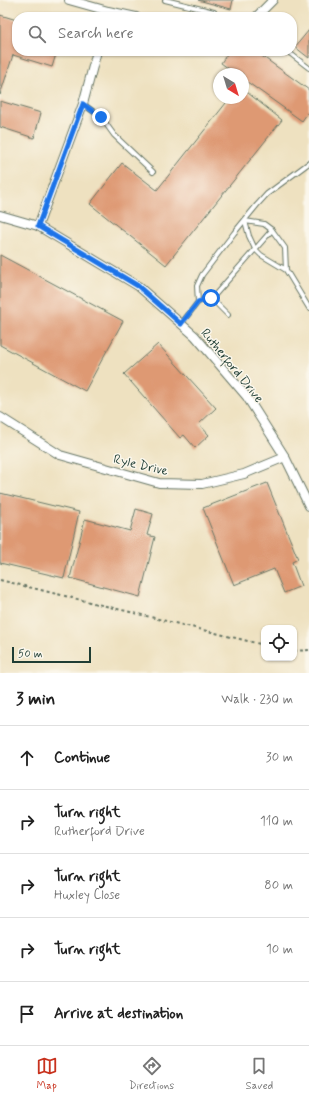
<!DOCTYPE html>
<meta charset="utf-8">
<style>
:root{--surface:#fff;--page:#f6f6f6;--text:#222;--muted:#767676;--line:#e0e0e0;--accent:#c8321e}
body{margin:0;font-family:Mynerve,sans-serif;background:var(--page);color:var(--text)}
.controls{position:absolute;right:12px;bottom:12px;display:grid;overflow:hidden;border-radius:8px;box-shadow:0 1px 3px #0004}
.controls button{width:36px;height:36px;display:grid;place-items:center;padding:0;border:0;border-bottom:1px solid var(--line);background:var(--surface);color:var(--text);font:20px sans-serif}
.compass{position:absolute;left:213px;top:68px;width:36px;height:36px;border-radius:50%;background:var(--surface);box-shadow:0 1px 3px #0004;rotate:142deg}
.scale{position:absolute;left:12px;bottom:10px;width:79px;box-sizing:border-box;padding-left:4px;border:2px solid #1f3d34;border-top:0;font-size:11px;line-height:14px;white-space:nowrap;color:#1f3d34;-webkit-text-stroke:3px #fbf7ec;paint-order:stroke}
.stop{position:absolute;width:12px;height:12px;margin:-9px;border:3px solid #1a73e8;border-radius:50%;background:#fff}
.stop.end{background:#1a73e8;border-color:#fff;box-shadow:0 1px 4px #0008}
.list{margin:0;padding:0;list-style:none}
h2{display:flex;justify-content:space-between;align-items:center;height:52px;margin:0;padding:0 16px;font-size:17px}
h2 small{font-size:13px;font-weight:400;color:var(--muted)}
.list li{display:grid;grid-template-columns:26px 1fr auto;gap:12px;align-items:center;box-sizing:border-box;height:64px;padding:0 16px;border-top:1px solid var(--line)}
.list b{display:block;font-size:15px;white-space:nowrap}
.list p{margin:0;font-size:13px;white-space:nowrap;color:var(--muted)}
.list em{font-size:13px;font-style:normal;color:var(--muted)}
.icon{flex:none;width:22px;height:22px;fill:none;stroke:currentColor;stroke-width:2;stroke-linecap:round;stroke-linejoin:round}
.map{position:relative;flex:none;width:309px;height:673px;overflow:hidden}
.search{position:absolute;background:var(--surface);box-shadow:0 1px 3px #0004;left:12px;right:12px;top:12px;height:44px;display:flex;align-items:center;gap:10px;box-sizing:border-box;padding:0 14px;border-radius:16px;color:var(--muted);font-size:15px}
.sheet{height:372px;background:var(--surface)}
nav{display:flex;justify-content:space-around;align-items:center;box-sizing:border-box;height:56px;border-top:1px solid var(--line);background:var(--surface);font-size:11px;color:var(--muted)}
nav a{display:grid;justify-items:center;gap:2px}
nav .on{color:var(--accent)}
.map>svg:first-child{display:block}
.building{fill:#de9973}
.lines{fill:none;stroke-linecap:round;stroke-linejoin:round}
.service-casing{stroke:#677665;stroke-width:6}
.minor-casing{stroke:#677665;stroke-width:10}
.path{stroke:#677665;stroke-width:2;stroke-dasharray:3 3;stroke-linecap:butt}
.service{stroke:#fff;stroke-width:4}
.minor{stroke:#fff;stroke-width:8}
.route{stroke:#1a73e8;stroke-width:5}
.labels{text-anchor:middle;stroke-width:3;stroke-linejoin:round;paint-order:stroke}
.street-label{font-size:13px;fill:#1f3d34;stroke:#fbf7ec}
</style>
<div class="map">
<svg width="309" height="673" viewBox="0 0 309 673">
<rect width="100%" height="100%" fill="#fbf7ec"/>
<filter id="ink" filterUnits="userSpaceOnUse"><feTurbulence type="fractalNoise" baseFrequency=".025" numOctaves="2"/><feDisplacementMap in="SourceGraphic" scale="8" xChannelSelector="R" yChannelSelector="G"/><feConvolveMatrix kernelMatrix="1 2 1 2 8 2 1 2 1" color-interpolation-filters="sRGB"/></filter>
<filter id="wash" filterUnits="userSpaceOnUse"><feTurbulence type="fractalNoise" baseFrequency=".012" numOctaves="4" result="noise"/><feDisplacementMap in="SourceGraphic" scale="16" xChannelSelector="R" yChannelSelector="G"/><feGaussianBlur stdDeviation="0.9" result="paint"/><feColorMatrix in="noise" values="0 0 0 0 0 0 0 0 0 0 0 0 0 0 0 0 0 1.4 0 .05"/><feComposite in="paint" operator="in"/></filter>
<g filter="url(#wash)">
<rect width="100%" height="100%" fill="#eee1c0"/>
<g id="blocks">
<g class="building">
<polygon points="198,0 233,0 231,9"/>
<polygon points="0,15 17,20 17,51 57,51 52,67 13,55 0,95"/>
<polygon points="309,30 309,58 295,47"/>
<polygon points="229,51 255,51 309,90 309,111 302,121 243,79 243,74 236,74 221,63"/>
<polygon points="243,89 282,120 166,265 90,204 122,163 157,190 230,98 243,98"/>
<polygon points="0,101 41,113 34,138 0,127"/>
<polygon points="0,255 123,321 85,391 0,345"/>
<polygon points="158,344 216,408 199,424 209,435 195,448 184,435 180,438 124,374"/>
<polygon points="267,483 298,559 292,562 301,586 284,593 274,569 234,585 203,508"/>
<polygon points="0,493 79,512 64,578 0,563"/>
<polygon points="136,509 153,514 147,535 155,537 140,597 70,578 85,519 130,531"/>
</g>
</g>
</g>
<g filter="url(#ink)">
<use href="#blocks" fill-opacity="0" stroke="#677665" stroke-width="1"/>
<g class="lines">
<defs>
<g id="service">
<polyline points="165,0 214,12 213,17"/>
<polyline points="287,51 309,68"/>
<polyline points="83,104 101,117 114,135 153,172"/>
<polyline points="286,270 285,248 272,230 264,224 245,221 249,236 255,249 261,255 286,270 309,308"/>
<polyline points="211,298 228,315"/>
<polyline points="198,302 197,286 202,275 234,233 257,205 267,194 309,163"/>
<polyline points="181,324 198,302 214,296 272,230"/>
</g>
<g id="minor">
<polyline points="69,0 108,11 136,17"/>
<polyline points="256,17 273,0"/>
<polyline points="0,215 38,226 138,286 195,336 247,397 285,457 309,506"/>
<polyline points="38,226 83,104 97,51"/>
<polyline points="0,417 60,455 159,483 202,484 244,474 285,457"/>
</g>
</defs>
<use href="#service" class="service-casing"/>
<use href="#minor" class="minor-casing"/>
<g class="path">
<polyline points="0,580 264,645"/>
<polyline points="294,651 309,650"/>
</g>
<use href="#service" class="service"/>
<use href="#minor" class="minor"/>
</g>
</g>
<g class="lines" filter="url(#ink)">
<polyline class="route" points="101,117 83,104 38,226 138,286 181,324 198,302 211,298"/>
</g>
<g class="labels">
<g class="street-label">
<text transform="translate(233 365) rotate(51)" y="5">Rutherford Drive</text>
<text transform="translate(141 464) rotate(13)" y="5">Ryle Drive</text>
</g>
</g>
</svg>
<div class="controls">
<button><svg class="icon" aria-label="locate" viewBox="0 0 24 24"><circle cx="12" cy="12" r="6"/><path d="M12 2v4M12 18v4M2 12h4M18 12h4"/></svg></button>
</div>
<svg class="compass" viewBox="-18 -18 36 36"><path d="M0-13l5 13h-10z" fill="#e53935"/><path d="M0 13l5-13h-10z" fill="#767676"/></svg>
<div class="scale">50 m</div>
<div class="stop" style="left:211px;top:298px"></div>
<div class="stop end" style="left:101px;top:117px"></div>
<div class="search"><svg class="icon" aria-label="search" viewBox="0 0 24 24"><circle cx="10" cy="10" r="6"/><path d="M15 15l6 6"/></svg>Search here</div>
</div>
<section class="sheet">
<h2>3 min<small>Walk · 230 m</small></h2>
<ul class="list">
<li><svg class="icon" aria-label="ahead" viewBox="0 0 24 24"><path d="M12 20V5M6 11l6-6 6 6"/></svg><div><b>Continue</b></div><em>30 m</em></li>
<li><svg class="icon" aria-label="right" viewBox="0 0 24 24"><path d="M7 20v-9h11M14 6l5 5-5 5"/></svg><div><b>Turn right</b><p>Rutherford Drive</p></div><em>110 m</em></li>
<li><svg class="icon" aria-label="right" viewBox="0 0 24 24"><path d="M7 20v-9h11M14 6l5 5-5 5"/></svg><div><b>Turn right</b><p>Huxley Close</p></div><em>80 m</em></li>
<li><svg class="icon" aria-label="right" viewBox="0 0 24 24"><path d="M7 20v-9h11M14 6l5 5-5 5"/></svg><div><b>Turn right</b></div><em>10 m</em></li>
<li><svg class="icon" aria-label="arrive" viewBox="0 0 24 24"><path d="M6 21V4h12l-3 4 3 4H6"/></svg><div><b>Arrive at destination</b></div></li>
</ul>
</section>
<nav>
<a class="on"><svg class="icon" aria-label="map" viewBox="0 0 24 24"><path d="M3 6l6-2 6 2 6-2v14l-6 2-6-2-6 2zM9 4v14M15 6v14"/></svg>Map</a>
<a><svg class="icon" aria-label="directions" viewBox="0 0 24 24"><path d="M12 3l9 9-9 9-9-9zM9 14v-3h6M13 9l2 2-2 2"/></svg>Directions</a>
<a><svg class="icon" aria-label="saved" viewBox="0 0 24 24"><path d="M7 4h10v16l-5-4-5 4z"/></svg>Saved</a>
</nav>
